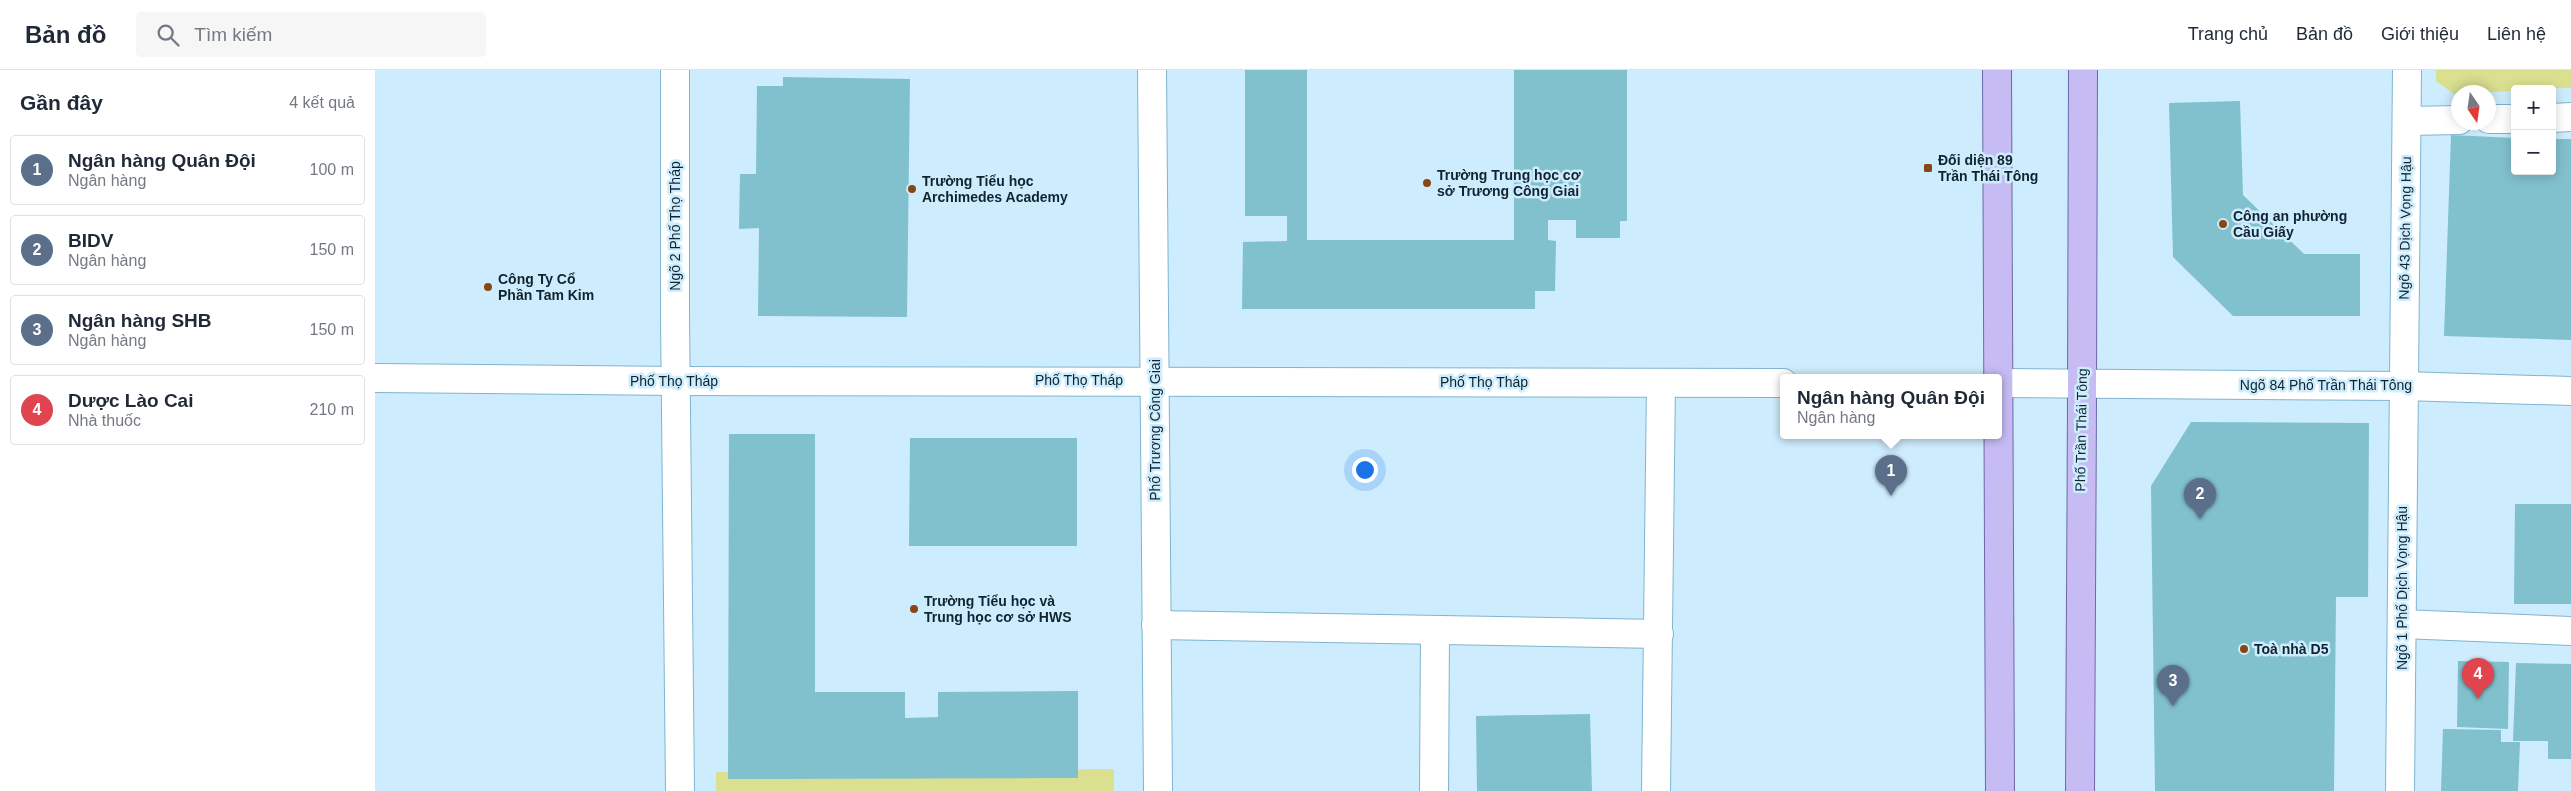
<!DOCTYPE html>
<html lang="vi">
<meta charset="utf-8">
<style>
:root{--surface:#fff;--page:#f6f6f7;--text:#1f2937;--muted:#747a83;--line:#e0e1e3;--accent:#884615}
body{margin:0;font-family:Helvetica,sans-serif;background:var(--page);color:var(--text)}
.controls{position:absolute;right:15px;top:15px;display:grid;overflow:hidden;border-radius:5px;box-shadow:0 2px 12px #0003}
.controls button{width:45px;height:45px;display:grid;place-items:center;padding:0;border:0;border-bottom:1px solid var(--line);background:var(--surface);color:var(--text);font:25px sans-serif}
.compass{position:absolute;left:2076px;top:15px;width:45px;height:45px;border-radius:50%;background:var(--surface);box-shadow:0 2px 12px #0003;rotate:167deg}
.you{position:absolute;left:989px;top:399px;width:18px;height:18px;margin:-12px;border:4px solid #fff;border-radius:50%;background:#1a73e8;box-shadow:0 0 0 8px #1a73e833}
.badge{display:grid;place-items:center;width:32px;height:32px;border-radius:50%;background:var(--accent);color:#fff;font-size:16px;font-weight:700}
.pin{position:absolute;translate:-50% -41px;filter:drop-shadow(0 1px 2px #0008)}
.pin::after{content:'';position:absolute;top:26px;width:18px;height:15px;background:inherit;clip-path:polygon(0 0,100% 0,50% 100%)}
.popup{position:absolute;left:1405px;top:304px;width:222px;height:65px;box-sizing:border-box;display:grid;place-content:center;border-radius:5px;background:var(--surface);filter:drop-shadow(0 1px 4px #0005);font-size:16px;white-space:nowrap;color:var(--muted)}
.popup b{font-size:19px;color:var(--text)}
.popup::after{content:'';position:absolute;left:50%;top:100%;margin-left:-10px;border:10px solid transparent;border-top-color:var(--surface)}
.list{margin:0;padding:0;list-style:none}
h2{display:flex;justify-content:space-between;align-items:center;height:65px;margin:0;padding:0 20px;font-size:21px}
h2 small{font-size:16px;font-weight:400;color:var(--muted)}
.list li{display:grid;grid-template-columns:32px 1fr auto;gap:15px;align-items:center;box-sizing:border-box;height:70px;margin:0 10px 10px;padding:0 10px;border:1px solid var(--line);border-radius:5px}
.list b{display:block;font-size:19px;white-space:nowrap}
.list p{margin:0;font-size:16px;white-space:nowrap;color:var(--muted)}
.list em{font-size:16px;font-style:normal;color:var(--muted)}
.icon{flex:none;width:28px;height:28px;fill:none;stroke:currentColor;stroke-width:2;stroke-linecap:round;stroke-linejoin:round}
.map{position:relative;flex:none;width:2196px;height:721px;overflow:hidden}
header{display:flex;align-items:center;gap:30px;box-sizing:border-box;height:70px;padding:0 25px;background:var(--surface);border-bottom:1px solid var(--line)}
header strong{font-size:24px}
nav{display:flex;gap:28px;margin-inline-start:auto;font-size:18px}
.search{width:350px;height:45px;background:var(--page);display:flex;align-items:center;gap:12px;box-sizing:border-box;padding:0 18px;border-radius:5px;color:var(--muted);font-size:19px}
main{display:flex}
aside{flex:1;background:var(--surface)}
.map>svg:first-child{display:block}
.green{fill:#dae090}
.building{fill:#81c0cd}
.lines{fill:none;stroke-linecap:round;stroke-linejoin:round}
.minor-casing{stroke:#80b4cf;stroke-width:30}
.major-casing{stroke:#6e68aa;stroke-width:30}
.minor{stroke:#fff;stroke-width:28}
.major{stroke:#c7bbf4;stroke-width:28}
.poi-dot{fill:#884615;stroke:#cdecfd;stroke-width:2}
.labels{text-anchor:middle;stroke-width:5;stroke-linejoin:round;paint-order:stroke}
.poi-label{font-size:14px;font-weight:bold;fill:#0f242e;stroke:#cdecfd;text-anchor:start}
.street-label{font-size:14px;fill:#0f242e;stroke:#cdecfd}
</style>
<header>
<strong>Bản đồ</strong>
<div class="search"><svg class="icon" aria-label="search" viewBox="0 0 24 24"><circle cx="10" cy="10" r="6"/><path d="M15 15l6 6"/></svg>Tìm kiếm</div>
<nav><a>Trang chủ</a><a>Bản đồ</a><a>Giới thiệu</a><a>Liên hệ</a></nav>
</header>
<main>
<aside>
<h2>Gần đây<small>4 kết quả</small></h2>
<ul class="list">
<li><span class="badge" style="background:#5c6f8a">1</span><div><b>Ngân hàng Quân Đội</b><p>Ngân hàng</p></div><em>100 m</em></li>
<li><span class="badge" style="background:#5c6f8a">2</span><div><b>BIDV</b><p>Ngân hàng</p></div><em>150 m</em></li>
<li><span class="badge" style="background:#5c6f8a">3</span><div><b>Ngân hàng SHB</b><p>Ngân hàng</p></div><em>150 m</em></li>
<li><span class="badge" style="background:#e0444e">4</span><div><b>Dược Lào Cai</b><p>Nhà thuốc</p></div><em>210 m</em></li>
</ul>
</aside>
<div class="map">
<svg width="2196" height="721" viewBox="0 0 2196 721">
<rect width="100%" height="100%" fill="#cdecfd"/>
<g class="green">
<polygon points="2061,0 2196,0 2196,18 2140,19 2140,21 2079,24 2061,11"/>
<polygon points="739,699 739,721 341,721 341,702"/>
</g>
<g class="building">
<polygon points="870,0 932,0 932,170 1139,170 1139,0 1252,0 1252,151 1245,151 1245,168 1201,168 1201,150 1173,150 1173,170 1181,171 1180,221 1160,221 1160,239 867,239 868,172 912,171 912,146 870,146"/>
<polygon points="408,7 535,9 532,247 383,246 384,158 364,159 365,104 381,104 382,16 408,16"/>
<polygon points="1865,31 1868,125 1929,184 1985,184 1985,246 1858,246 1798,187 1794,33"/>
<polygon points="2076,65 2140,68 2140,101 2177,101 2177,69 2196,69 2196,270 2069,266"/>
<polygon points="1816,352 1994,353 1993,527 1961,527 1959,721 1780,721 1776,416"/>
<polygon points="354,364 440,364 440,622 530,622 530,648 563,647 563,622 703,621 703,708 353,709"/>
<polygon points="535,368 702,368 702,476 534,476"/>
<polygon points="2140,434 2196,434 2196,534 2139,534"/>
<polygon points="2083,591 2134,592 2133,659 2082,657"/>
<polygon points="2141,593 2196,594 2196,689 2173,689 2173,671 2138,671"/>
<polygon points="1215,644 1217,721 1102,721 1101,646"/>
<polygon points="2068,659 2126,660 2126,672 2145,672 2143,721 2066,721"/>
</g>
<g class="lines">
<defs>
<g id="minor">
<polyline points="300,0 300,246 305,721"/>
<polyline points="777,0 783,721"/>
<polyline points="2177,48 2196,47"/>
<polyline points="2114,49 2140,49"/>
<polyline points="2032,51 2084,50"/>
<polyline points="0,308 302,311 1408,313"/>
<polyline points="1624,313 2028,316 2196,321"/>
<polyline points="2027,554 2196,561"/>
<polyline points="781,555 1284,564"/>
<polyline points="1059,721 1060,560"/>
<polyline points="1281,721 1286,313"/>
<polyline points="2025,721 2032,0"/>
</g>
<g id="major">
<polyline points="1622,0 1625,721"/>
<path d="M1705,721C1705,481 1709,240 1708,0"/>
</g>
</defs>
<use href="#minor" class="minor-casing"/>
<use href="#major" class="major-casing"/>
<use href="#minor" class="minor"/>
<use href="#major" class="major"/>
</g>
<g class="poi-dot">
<rect x="1548" y="93" width="10" height="10" rx="2.5"/>
<circle cx="1052" cy="113" r="5"/>
<circle cx="537" cy="119" r="5"/>
<circle cx="1848" cy="154" r="5"/>
<circle cx="113" cy="217" r="5"/>
<circle cx="539" cy="539" r="5"/>
<circle cx="1869" cy="579" r="5"/>
</g>
<g class="labels">
<g class="poi-label">
<text x="1563" y="95">Đối diện 89<tspan x="1563" dy="16">Trần Thái Tông</tspan></text>
<text x="1062" y="110">Trường Trung học cơ<tspan x="1062" dy="16">sở Trương Công Giai</tspan></text>
<text x="547" y="116">Trường Tiểu học<tspan x="547" dy="16">Archimedes Academy</tspan></text>
<text x="1858" y="151">Công an phường<tspan x="1858" dy="16">Cầu Giấy</tspan></text>
<text x="123" y="214">Công Ty Cổ<tspan x="123" dy="16">Phần Tam Kim</tspan></text>
<text x="549" y="536">Trường Tiểu học và<tspan x="549" dy="16">Trung học cơ sở HWS</tspan></text>
<text x="1879" y="584">Toà nhà D5</text>
</g>
<g class="street-label">
<text transform="translate(300 156) rotate(-90)" y="5">Ngõ 2 Phố Thọ Tháp</text>
<text transform="translate(2030 158) rotate(-89)" y="5">Ngõ 43 Dịch Vọng Hậu</text>
<text x="704" y="315">Phố Thọ Tháp</text>
<text x="299" y="316">Phố Thọ Tháp</text>
<text x="1109" y="317">Phố Thọ Tháp</text>
<text x="1951" y="320">Ngõ 84 Phố Trần Thái Tông</text>
<text transform="translate(780 360) rotate(-90)" y="5">Phố Trương Công Giai</text>
<text transform="translate(1706 360) rotate(-89)" y="5">Phố Trần Thái Tông</text>
<text transform="translate(2027 518) rotate(-90)" y="5">Ngõ 1 Phố Dịch Vọng Hậu</text>
</g>
</g>
</svg>
<div class="controls">
<button>+</button>
<button>−</button>
</div>
<svg class="compass" viewBox="-18 -18 36 36"><path d="M0-13l5 13h-10z" fill="#e53935"/><path d="M0 13l5-13h-10z" fill="#747a83"/></svg>
<div class="you"></div>
<div class="pin badge" style="left:1516px;top:426px;background:#5c6f8a">1</div>
<div class="popup"><b>Ngân hàng Quân Đội</b>Ngân hàng</div>
<div class="pin badge" style="left:1825px;top:449px;background:#5c6f8a">2</div>
<div class="pin badge" style="left:1798px;top:636px;background:#5c6f8a">3</div>
<div class="pin badge" style="left:2103px;top:629px;background:#e0444e">4</div>
</div>
</main>
